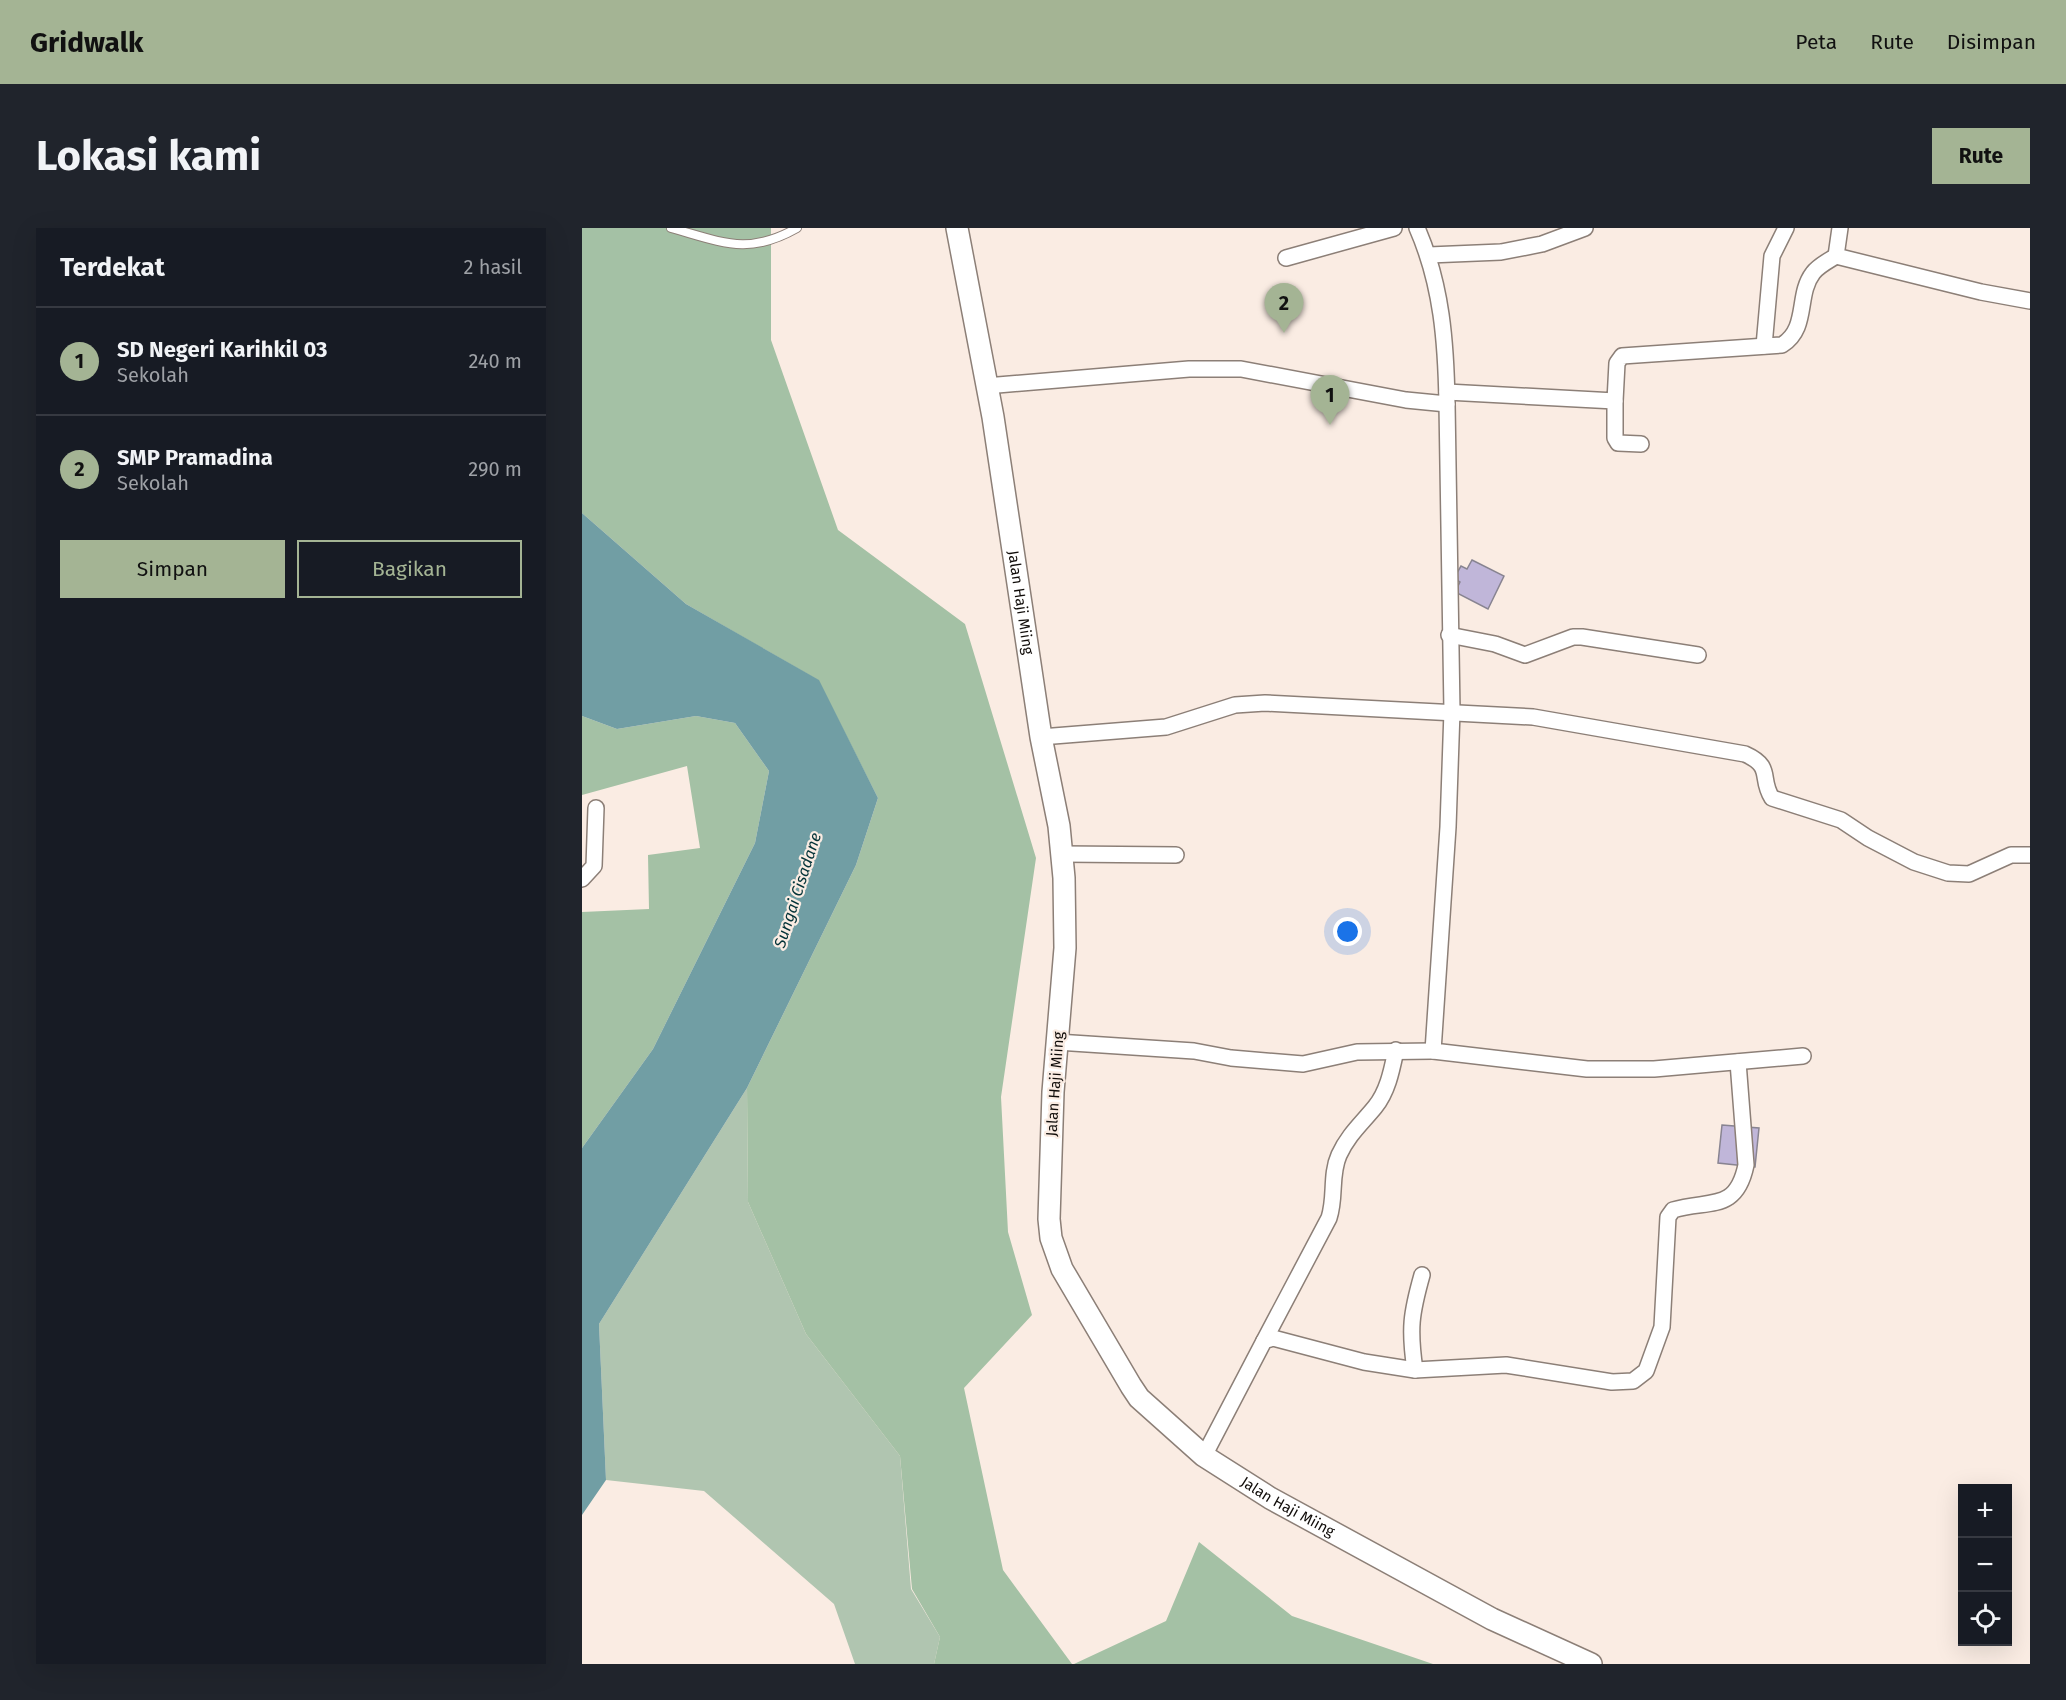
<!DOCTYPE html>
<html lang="id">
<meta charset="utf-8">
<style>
:root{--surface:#171b24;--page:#20242c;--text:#f1f3f6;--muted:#9ea1a6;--line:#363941;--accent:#a4b494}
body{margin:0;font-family:"Fira Sans",sans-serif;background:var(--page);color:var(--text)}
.controls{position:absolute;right:18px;bottom:18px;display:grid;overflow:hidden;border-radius:0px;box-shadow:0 6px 24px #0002}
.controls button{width:54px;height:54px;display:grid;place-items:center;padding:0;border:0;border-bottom:2px solid var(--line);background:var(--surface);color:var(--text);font:30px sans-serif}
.you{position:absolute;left:766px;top:704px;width:21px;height:21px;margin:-15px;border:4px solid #fff;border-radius:50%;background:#1a73e8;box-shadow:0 0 0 9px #1a73e833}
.badge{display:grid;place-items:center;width:39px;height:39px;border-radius:50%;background:var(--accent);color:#111;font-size:20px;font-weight:700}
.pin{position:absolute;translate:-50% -50px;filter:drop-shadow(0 2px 3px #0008)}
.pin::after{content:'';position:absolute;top:32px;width:21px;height:18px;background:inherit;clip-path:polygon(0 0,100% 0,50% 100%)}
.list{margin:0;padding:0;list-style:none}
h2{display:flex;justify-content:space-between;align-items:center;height:78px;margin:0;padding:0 24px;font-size:26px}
h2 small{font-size:20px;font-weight:400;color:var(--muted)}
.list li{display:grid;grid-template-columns:39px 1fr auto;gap:18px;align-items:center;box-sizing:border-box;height:108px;padding:0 24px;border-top:2px solid var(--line)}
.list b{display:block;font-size:22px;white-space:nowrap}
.list p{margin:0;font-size:20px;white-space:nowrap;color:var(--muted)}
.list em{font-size:20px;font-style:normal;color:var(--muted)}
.actions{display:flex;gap:12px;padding:18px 24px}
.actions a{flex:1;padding:14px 0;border:2px solid var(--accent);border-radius:0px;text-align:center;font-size:21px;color:var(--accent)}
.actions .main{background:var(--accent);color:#111}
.icon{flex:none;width:33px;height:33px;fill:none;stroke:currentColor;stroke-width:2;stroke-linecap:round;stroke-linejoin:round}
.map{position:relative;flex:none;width:1448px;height:1436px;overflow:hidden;border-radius:0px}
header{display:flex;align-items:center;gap:36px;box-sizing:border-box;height:84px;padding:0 30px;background:var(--accent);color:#111}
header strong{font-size:28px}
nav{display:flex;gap:33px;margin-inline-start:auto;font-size:21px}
.intro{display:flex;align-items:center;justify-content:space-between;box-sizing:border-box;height:144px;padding:0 36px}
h1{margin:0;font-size:42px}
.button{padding:15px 27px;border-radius:0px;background:var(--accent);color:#111;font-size:21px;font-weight:700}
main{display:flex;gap:36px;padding:0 36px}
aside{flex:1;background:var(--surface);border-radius:0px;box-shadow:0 6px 24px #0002}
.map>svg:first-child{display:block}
.green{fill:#b0c5b0}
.forest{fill:#a4c1a5}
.water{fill:#719ea4}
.building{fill:#c0b6d9;stroke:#888491;stroke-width:1.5}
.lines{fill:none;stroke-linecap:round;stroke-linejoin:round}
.lane-casing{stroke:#8c7f77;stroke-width:10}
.street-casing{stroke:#8c7f77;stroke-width:18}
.secondary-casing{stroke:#8c7f77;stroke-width:24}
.lane{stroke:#fff;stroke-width:8}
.street{stroke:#fff;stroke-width:15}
.secondary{stroke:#fff;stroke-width:21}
.labels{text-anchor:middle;stroke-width:4.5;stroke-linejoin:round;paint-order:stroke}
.street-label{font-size:15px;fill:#100c09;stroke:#faece3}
.water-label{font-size:16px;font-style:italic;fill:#023237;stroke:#faece3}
</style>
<header>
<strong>Gridwalk</strong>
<nav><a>Peta</a><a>Rute</a><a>Disimpan</a></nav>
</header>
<div class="intro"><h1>Lokasi kami</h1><a class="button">Rute</a></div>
<main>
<aside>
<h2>Terdekat<small>2 hasil</small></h2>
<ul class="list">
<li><span class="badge">1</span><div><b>SD Negeri Karihkil 03</b><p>Sekolah</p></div><em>240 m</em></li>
<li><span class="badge">2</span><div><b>SMP Pramadina</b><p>Sekolah</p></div><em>290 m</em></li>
</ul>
<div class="actions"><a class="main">Simpan</a><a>Bagikan</a></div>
</aside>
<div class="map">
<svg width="1448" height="1436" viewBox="0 0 1448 1436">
<rect width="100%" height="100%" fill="#faece3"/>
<polygon class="green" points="165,860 166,974 224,1106 318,1228 329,1361 358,1409 352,1436 273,1436 252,1376 122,1263 24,1252 17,1096"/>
<g class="forest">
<polygon points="0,0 189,0 189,112 256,302 383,396 454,630 419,869 426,1004 450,1087 382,1160 421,1342 490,1436 352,1436 358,1409 330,1361 318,1228 224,1106 166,974 165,860 274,637 296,570 236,452 104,376 0,285"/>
<polygon points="0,488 35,501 114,488 153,495 187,543 173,615 71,821 0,920 0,684 67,681 66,627 118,620 105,538 0,567"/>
<polygon points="617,1314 710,1388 851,1436 492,1436 584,1393"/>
</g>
<polygon class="water" points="0,285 104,376 237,452 296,570 274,637 165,860 17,1096 24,1252 0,1287 0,920 71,821 173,615 187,543 153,495 114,488 35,501 0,488"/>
<g class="building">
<polygon points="890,332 922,348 906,381 873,364 878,354 872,350 879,338 885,341"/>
<polygon points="1140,897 1177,900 1173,939 1136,935"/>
</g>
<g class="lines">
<defs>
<path id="lane" d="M89,0C140,14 166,28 215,0"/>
<g id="street">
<polyline points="1258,0 1254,28 1399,64 1448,73"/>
<polyline points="847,27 919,24 960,16 1003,0"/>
<polyline points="704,30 812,0"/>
<polyline points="1182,118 1190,28 1204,0"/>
<path d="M404,158L607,141H659L824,172L865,176C864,115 860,57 835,0"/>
<path d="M865,164L1033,173L1035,135L1040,128L1200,117C1227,100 1214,67 1231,45C1236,38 1246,33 1254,28"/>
<polyline points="1033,173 1033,210 1036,215 1059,216"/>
<polyline points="865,176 870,483 866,599 851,823 1005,841 1072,841 1221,828"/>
<polyline points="867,407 913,416 943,427 991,409 1000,409 1116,427"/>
<path d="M459,509L584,499L653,477L683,475L951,489L1163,526C1192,539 1177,550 1190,570L1259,592L1286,610L1332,634L1366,645L1387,646L1429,627H1448"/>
<polyline points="480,626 594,627"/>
<polyline points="0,651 12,638 14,580"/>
<polyline points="475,814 612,823 649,830 721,836 775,824 851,823"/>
<path d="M682,1113L747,990C754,969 748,947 757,927C766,907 780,895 793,879C806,863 810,841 814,822"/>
<path d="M833,1142C827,1101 829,1086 840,1047"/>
<path d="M622,1228L682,1113L691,1110L782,1134L833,1142L924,1137L1030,1154L1051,1153L1064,1143L1080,1099L1086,989L1091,982C1127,971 1154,985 1164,937L1156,834"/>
</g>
<g id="secondary">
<path id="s1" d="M375,0L411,189L459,509L477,598L482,650L483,720L471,864L467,991L469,1010L480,1041L549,1158L557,1170L622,1228L688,1270L910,1391L1009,1436"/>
</g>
</defs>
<use href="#lane" class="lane-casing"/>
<use href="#street" class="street-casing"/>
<use href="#secondary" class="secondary-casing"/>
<use href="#lane" class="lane"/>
<use href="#street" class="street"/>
<use href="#secondary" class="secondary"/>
</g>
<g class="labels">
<g class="street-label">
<text dy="5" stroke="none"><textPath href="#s1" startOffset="380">Jalan Haji Miing</textPath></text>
<text transform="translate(473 856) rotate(-86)" y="5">Jalan Haji Miing</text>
<text dy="5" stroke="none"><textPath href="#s1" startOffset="1388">Jalan Haji Miing</textPath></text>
</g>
<g class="water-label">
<text transform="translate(215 662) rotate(-72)" y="6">Sungai Cisadane</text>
</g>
</g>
</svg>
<div class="controls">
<button>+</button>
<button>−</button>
<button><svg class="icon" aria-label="locate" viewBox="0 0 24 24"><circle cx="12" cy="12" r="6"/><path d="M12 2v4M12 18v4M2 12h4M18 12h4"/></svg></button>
</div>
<div class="you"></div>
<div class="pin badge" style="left:748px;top:197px">1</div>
<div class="pin badge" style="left:702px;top:105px">2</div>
</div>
</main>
